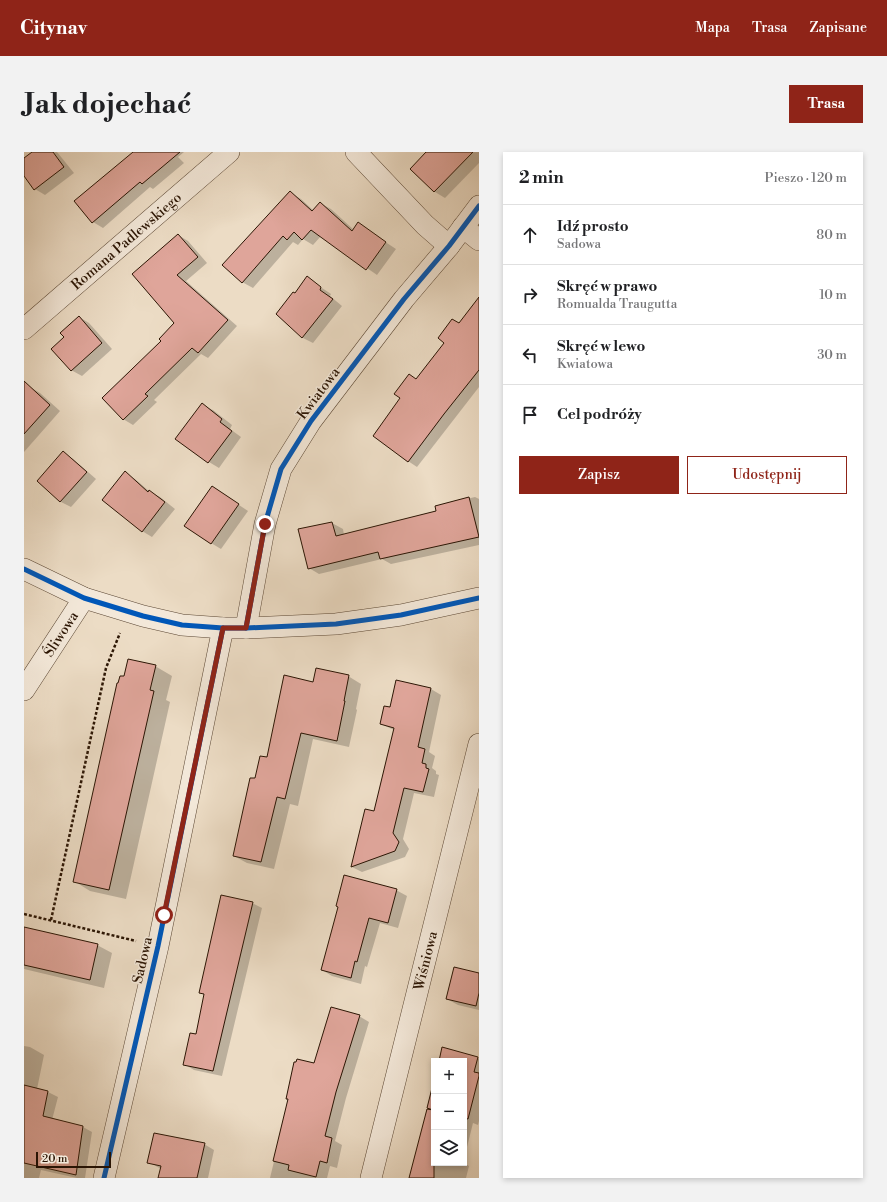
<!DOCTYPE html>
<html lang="pl">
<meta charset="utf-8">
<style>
:root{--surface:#fff;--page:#f2f2f2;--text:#202124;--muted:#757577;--line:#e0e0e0;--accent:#8f2418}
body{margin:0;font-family:"Libre Bodoni",serif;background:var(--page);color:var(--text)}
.controls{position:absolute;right:12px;bottom:12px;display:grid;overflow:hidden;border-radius:0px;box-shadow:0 2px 6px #0003}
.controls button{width:36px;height:36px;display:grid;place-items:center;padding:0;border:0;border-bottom:1px solid var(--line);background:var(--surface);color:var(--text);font:20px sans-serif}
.scale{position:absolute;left:12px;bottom:10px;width:75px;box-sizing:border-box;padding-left:4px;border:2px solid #2b1504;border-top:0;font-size:11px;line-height:14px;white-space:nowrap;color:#2b1504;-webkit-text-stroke:3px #f3e8d9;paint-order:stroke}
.stop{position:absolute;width:12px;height:12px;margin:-9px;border:3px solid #8f2418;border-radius:50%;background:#fff}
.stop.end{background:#8f2418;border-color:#fff;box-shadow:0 1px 4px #0008}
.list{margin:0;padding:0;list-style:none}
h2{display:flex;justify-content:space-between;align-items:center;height:52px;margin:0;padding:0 16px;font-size:17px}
h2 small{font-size:13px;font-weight:400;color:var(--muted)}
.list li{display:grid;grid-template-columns:26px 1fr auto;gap:12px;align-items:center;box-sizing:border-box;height:60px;padding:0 16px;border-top:1px solid var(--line)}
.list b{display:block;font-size:15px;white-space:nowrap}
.list p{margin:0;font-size:13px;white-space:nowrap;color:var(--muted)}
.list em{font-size:13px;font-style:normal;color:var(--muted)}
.actions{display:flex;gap:8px;padding:12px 16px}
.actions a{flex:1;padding:9px 0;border:1px solid var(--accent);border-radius:0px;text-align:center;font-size:14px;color:var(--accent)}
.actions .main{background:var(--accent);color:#fff}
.icon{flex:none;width:22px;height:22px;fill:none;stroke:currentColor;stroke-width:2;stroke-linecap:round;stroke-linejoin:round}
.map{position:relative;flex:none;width:455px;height:1026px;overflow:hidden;border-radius:0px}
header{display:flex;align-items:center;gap:24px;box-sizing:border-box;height:56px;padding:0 20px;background:var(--accent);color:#fff}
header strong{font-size:19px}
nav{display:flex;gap:22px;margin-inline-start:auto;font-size:14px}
.intro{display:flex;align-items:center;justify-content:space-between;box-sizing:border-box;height:96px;padding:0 24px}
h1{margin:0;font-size:28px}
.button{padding:10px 18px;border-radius:0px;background:var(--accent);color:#fff;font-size:14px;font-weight:700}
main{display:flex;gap:24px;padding:0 24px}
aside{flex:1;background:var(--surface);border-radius:0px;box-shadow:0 2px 6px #0003}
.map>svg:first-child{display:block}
.shadow{fill:#0003}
.building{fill:#dfa59a;stroke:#2b1504}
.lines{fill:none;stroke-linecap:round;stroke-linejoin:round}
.street-casing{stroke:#5b4734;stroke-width:22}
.path{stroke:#2b1504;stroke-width:2.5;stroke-dasharray:3 2;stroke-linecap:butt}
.street{stroke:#f3e8d9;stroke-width:21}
.cycleway-casing{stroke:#f3e8d9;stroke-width:8}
.cycleway{stroke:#0057b8;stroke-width:5}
.route{stroke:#8f2418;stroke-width:5}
.labels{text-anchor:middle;stroke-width:3;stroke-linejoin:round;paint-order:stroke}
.street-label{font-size:14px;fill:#2b1504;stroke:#f3e8d9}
</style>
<header>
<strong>Citynav</strong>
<nav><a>Mapa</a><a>Trasa</a><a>Zapisane</a></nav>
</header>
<div class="intro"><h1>Jak dojechać</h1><a class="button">Trasa</a></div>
<main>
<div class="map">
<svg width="455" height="1026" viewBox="0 0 455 1026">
<rect width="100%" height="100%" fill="#ecdcc5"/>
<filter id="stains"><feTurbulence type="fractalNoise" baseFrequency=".005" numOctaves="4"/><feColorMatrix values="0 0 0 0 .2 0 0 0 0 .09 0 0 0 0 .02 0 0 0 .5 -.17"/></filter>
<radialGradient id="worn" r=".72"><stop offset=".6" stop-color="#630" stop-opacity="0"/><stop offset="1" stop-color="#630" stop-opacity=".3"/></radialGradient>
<g class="shadow">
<polygon points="9,0 33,0 50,21 21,43 11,37 0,23 0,7"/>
<polygon points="111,0 160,0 154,5 160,11 129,37 126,35 79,76 69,70 51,49"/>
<polygon points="404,0 455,0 455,11 421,46 411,40 387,17"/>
<polygon points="267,41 277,47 289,58 296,51 307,57 330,78 334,72 372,97 353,123 297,84 289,93 279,87 274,93 269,90 229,136 218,130"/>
<polygon points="154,83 164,89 183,111 162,129 213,174 184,206 177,202 130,248 133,250 109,273 99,267 139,189 151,171"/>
<polygon points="283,126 307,142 306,144 318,154 289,191 279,186 253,162 271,142"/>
<polygon points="455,147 455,235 393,315 384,309 393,228"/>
<polygon points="55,165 65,171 88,197 58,224 47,218 42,185"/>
<polygon points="6,235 16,241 36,259 0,300 0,241"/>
<polygon points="178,253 189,258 208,273 206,277 217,285 195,316 185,310"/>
<polygon points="39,301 49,307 72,327 47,355 37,350 14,329"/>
<polygon points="101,321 111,327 126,340 136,345 151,357 128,385 118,379"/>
<polygon points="188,335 224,359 197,397 187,391"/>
<polygon points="451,345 455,347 455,393 367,412 358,407 295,422 285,416 275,378 308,371 319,377 320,383 413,360 412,354"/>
<polygon points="131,514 148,524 142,548 146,550 102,747 66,739 50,729 100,525"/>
<polygon points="324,524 337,532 332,557 333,558 325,595 289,587 274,654 266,652 250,717 223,711 210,704 231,628 290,531"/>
<polygon points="407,537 417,543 405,600 411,604 408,616 412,619 412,622 415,623 410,645 390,641 379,687 385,697 381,705 338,720 328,715 342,658 350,660 370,578 357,572 367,557"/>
<polygon points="372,738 383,744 374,776 356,771 343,815 341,814 337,832 308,824 298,818 315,755"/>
<polygon points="228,751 238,756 198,924 170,918 160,912 173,883 181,843 176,840"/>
<polygon points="0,776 73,793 88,801 80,836 0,817"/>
<polygon points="455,822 455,858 434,853 423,847"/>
<polygon points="335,864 345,870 322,946 311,989 318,993 313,1016 306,1014 303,1026 246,1026 265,947 291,912"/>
<polygon points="0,894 6,895 20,903 13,937 24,940 34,945 28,968 59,975 68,980 61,1026 53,1026 17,1018 15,1026 0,1026"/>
<polygon points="454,906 455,907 455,969 454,973 449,971 440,1007 440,909 416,909"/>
<polygon points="410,932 410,1011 440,1011 445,1014 442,1026 386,1026"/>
<polygon points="180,992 190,998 184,1026 138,1026 137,1017 125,1010"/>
</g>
<g class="building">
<polygon points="8,0 29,0 40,15 10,38 0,24 0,6"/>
<polygon points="109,0 156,0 118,32 116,30 68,71 50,49"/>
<polygon points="402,0 449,0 410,40 386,17"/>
<polygon points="266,39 288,59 296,50 328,79 334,70 362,90 342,118 287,78 278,88 270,80 263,88 259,84 218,131 198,113"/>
<polygon points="154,82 174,105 153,123 204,168 174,201 168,196 121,242 124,244 99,268 78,246 137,189 135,187 150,171 108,122"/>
<polygon points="283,124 297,135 296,138 309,147 278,186 252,162 269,140 271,141"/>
<polygon points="455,145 455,218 420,262 384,310 349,284 376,246 370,242 385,222 392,227 420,191 414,186 428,167 435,171"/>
<polygon points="55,164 78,191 47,219 27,197 40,185 36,181"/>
<polygon points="0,229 26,253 0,282"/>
<polygon points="178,251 198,267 196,270 208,279 184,311 151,287"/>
<polygon points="39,299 63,320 36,350 13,329"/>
<polygon points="101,319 124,340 125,338 141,350 118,380 78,348"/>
<polygon points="188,334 215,352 187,392 160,374"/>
<polygon points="445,345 455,385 356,407 354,400 284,417 274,377 308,370 312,384 412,359 411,354"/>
<polygon points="104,507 132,513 126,538 130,539 85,738 49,730 93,531 94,531 96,524 100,524"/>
<polygon points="292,516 325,523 320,549 321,549 313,589 277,581 261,647 253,645 237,710 209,704 226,626 231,626 236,604 243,605 260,523 289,530"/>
<polygon points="372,528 407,536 394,595 401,597 398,611 402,612 402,616 405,617 399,640 380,636 369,681 375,690 371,699 327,715 341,657 350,659 370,576 356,572 360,554 366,555"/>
<polygon points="320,723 373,737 364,771 345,766 333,810 331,809 327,826 297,818 314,755 312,754"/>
<polygon points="197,743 229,750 189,919 159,913 166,881 172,882 180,842 175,841"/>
<polygon points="0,775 74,792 66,828 0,813"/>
<polygon points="430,815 455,821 455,841 452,854 422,847"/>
<polygon points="307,855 336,863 312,940 301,984 308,986 303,1011 296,1009 292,1025 264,1018 265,1013 249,1009 264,947 262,947 270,910 272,910 273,907 290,911"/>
<polygon points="418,895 454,905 450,920 455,921 455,924 444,967 440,966 440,909 415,909"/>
<polygon points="410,928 410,1026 385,1026 403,957 409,958 403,956"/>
<polygon points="0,933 24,939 19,964 59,974 52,1023 0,1011"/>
<polygon points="130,981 181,991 173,1026 134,1026 137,1014 123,1011"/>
</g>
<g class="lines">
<defs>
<g id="street">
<polyline points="332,0 401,73 425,94"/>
<polyline points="439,75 455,88"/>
<path id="s1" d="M0,177L205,0"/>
<polyline points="0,417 60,446 119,464 158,473 199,476 222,476 312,472 377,463 455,446"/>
<polyline points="222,476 241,372 257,317 287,269 380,147 425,94 455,54"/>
<path id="s2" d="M0,538L60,446"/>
<polyline points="80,1026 134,794 199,476"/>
<path id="s3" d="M347,1026L455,592"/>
</g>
</defs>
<use href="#street" class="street-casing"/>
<g class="path">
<polyline points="0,762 112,789"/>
<polyline points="27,768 82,516 96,481"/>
</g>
<use href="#street" class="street"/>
<defs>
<g id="cycleway">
<polyline points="0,417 60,446 119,464 158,473 199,476 222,476 312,472 377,463 455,446"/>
<polyline points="222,476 241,372 257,317 287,269 380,147 425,94 455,54"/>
<polyline points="80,1026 134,794 199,476"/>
</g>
</defs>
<use href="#cycleway" class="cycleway-casing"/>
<use href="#cycleway" class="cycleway"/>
</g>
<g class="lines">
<polyline class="route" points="140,763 199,476 222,476 241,372"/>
</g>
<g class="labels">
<g class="street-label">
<text dy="5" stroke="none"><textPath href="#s1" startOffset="135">Romana Padlewskiego</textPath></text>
<text transform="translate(294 241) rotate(-53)" y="5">Kwiatowa</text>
<text dy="5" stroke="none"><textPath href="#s2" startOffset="67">Śliwowa</textPath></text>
<text transform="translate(118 808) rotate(-77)" y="5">Sadowa</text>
<text dy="5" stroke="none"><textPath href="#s3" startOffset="224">Wiśniowa</textPath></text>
</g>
</g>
<rect width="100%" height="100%" filter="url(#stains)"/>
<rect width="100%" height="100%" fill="url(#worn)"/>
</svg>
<div class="controls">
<button>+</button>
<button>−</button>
<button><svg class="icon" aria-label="layers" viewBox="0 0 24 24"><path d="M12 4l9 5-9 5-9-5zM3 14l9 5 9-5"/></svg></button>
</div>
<div class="scale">20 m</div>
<div class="stop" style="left:140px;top:763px"></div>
<div class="stop end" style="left:241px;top:372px"></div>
</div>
<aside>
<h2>2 min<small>Pieszo · 120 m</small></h2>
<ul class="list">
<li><svg class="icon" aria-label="ahead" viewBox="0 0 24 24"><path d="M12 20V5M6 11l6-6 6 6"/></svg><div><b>Idź prosto</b><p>Sadowa</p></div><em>80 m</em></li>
<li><svg class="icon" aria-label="right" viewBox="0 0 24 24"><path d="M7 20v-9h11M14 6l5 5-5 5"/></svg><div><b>Skręć w prawo</b><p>Romualda Traugutta</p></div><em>10 m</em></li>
<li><svg class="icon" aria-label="left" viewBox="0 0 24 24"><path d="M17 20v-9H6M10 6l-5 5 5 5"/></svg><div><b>Skręć w lewo</b><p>Kwiatowa</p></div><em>30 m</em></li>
<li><svg class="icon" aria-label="arrive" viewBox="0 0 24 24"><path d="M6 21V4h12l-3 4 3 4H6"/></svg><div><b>Cel podróży</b></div></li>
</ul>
<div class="actions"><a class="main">Zapisz</a><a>Udostępnij</a></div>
</aside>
</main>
